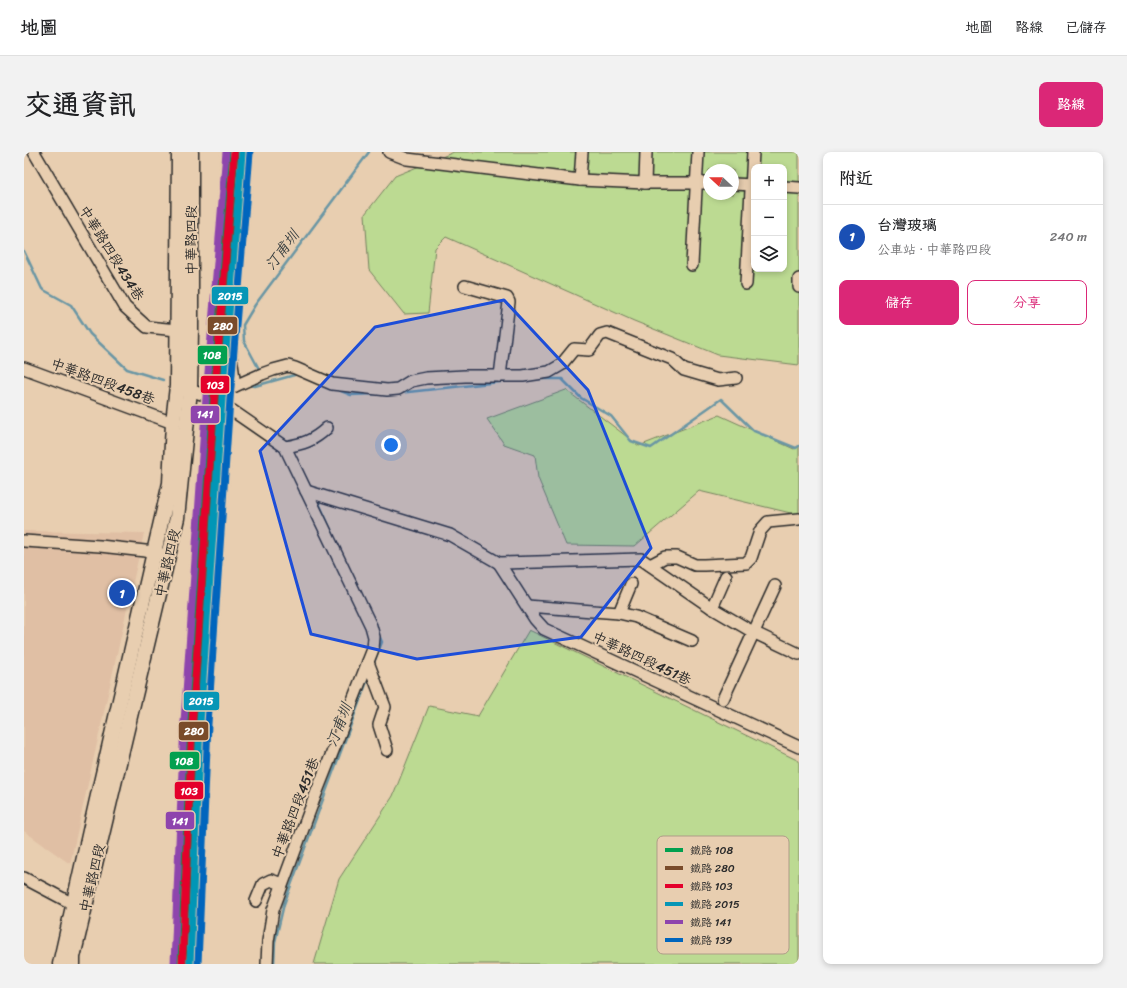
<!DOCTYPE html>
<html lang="zh-TW">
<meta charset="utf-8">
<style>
:root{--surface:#fff;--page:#f2f2f2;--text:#202124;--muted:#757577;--line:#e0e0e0;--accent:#db2777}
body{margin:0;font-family:Sriracha,"LXGW WenKai TC",sans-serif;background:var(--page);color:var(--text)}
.controls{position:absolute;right:12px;top:12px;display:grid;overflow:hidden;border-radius:8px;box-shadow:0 2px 6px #0003}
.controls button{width:36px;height:36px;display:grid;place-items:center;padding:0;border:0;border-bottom:1px solid var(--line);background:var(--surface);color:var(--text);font:20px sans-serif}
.compass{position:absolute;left:679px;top:12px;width:36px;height:36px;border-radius:50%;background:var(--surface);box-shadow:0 2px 6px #0003;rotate:292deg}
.you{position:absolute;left:367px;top:293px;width:14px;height:14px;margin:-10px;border:3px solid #fff;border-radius:50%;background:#1a73e8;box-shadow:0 0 0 6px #1a73e833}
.badge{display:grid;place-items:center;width:26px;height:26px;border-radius:50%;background:var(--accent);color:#fff;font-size:13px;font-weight:700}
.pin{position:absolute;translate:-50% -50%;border:2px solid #fff;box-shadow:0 1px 4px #0006}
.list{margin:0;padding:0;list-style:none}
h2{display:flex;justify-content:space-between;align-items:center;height:52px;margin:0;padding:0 16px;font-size:17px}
h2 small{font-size:13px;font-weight:400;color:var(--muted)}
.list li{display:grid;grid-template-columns:26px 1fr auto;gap:12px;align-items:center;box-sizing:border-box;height:64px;padding:0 16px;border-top:1px solid var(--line)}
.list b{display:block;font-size:15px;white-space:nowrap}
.list p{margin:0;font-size:13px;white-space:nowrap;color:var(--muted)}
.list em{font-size:13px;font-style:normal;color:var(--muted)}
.actions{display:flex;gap:8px;padding:12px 16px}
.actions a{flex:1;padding:9px 0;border:1px solid var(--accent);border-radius:8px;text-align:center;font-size:14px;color:var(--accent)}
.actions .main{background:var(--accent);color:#fff}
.icon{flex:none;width:22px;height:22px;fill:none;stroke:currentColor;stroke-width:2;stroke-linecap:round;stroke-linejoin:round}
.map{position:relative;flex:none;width:775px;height:812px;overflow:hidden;border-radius:8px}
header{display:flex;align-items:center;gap:24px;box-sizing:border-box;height:56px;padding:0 20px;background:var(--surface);border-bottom:1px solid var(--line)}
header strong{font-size:19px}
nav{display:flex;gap:22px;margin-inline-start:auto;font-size:14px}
.intro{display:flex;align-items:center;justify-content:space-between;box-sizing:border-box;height:96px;padding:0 24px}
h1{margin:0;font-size:28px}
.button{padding:10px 18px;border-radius:8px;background:var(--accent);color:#fff;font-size:14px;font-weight:700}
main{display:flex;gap:24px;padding:0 24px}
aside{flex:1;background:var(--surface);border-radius:8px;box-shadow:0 2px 6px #0003}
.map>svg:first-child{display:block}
.built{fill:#e0bfa4}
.green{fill:#bcda92;stroke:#74825e;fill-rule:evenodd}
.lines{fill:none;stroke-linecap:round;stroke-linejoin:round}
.stream{stroke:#6a96a4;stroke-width:2.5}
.minor-casing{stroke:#2b2b2b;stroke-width:14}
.major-casing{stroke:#2b2b2b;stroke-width:17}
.minor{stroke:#e8ceb0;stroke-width:11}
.major{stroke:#e8ceb0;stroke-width:14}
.rail-1-casing{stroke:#e8ceb0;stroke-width:10}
.rail-2-casing{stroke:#e8ceb0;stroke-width:10}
.rail-3-casing{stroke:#e8ceb0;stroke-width:10}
.rail-4-casing{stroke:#e8ceb0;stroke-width:10}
.rail-5-casing{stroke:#e8ceb0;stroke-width:10}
.rail-6-casing{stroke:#e8ceb0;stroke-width:10}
.rail-1{stroke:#02a04f;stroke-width:7}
.rail-2{stroke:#7a4b2a;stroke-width:7}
.rail-3{stroke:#e4002b;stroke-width:7}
.rail-4{stroke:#0696b6;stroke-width:7}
.rail-5{stroke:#8e44ad;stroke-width:7}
.rail-6{stroke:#0065bd;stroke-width:7}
.marked{fill:#1d4ed8;fill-opacity:0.2;stroke:#1d4ed8;stroke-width:3;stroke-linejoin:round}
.labels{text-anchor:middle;stroke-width:4;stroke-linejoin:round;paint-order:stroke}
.street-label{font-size:14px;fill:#2b2b2b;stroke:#e8ceb0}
.water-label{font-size:15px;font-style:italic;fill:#363d3f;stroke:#e8ceb0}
.key{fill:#e8ceb0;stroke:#af9d88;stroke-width:1}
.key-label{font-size:11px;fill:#2b2b2b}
.line-badge{stroke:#e8ceb0;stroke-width:1.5}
.badge-label{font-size:11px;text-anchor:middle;font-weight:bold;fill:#fff}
</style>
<header>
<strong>地圖</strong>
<nav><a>地圖</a><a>路線</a><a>已儲存</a></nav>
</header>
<div class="intro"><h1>交通資訊</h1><a class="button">路線</a></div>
<main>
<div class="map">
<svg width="775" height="812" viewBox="0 0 775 812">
<rect width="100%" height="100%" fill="#e8ceb0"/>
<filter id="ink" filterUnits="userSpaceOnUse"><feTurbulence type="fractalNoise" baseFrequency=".025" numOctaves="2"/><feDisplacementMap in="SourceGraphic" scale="8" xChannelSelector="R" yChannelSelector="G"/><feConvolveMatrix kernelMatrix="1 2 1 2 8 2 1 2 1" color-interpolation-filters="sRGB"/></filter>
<g filter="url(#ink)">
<polygon class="built" points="0,379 120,381 46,712 0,679"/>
<g class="green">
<path d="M430,0H775V213L694,203L610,169L422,85L411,96L404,161L380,162L345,118L341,62L371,24ZM730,15H760V117H730ZM685,18H709V42H685Z"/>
<polygon points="542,238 615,294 695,263 770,297 775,294 775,363 675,339 611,394 542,393 514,326 511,303 480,292 463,267"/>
<polygon points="505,478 775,609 775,812 290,812 315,727 369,644 405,554 454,564"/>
</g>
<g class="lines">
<g class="stream">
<polyline points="0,99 18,137 47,153 66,182 103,217 139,228"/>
<polyline points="235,217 220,189 219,173 231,153 345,0"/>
<polyline points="198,224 206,228"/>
<polyline points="512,227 538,227 557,246 587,264 607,289 627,296 697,247 730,279 772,296 775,294"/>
<polyline points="225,233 231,234 274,222"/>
<polyline points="312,237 327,243 352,242"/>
<polyline points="375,241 485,229"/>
<polyline points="294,349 308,380"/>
<polyline points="349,513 358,490 354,481"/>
<polyline points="250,812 251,790 260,752 345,524"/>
</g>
<defs>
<g id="minor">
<polyline points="10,0 101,155 123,175 153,178 161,178"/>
<polyline points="365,0 383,7 556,28 621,31 685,31"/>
<polyline points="556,28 558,0"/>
<polyline points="621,31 622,0"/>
<polyline points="709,32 730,33"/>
<polyline points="760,35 775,36"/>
<polyline points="668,113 674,0"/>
<polyline points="722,132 729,0"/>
<polyline points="441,134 483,146 485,150 476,224"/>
<polyline points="775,135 775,127"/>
<polyline points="0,216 149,271"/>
<polyline points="211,234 207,204 218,37 221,0"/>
<polyline points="159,236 190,246 261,295 347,474 350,485 349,497 290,647 249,758 244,789 243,812"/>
<polyline points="190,246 211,234 238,222 249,218 264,214 271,216 308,232 363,238 374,237 387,229 402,226 441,224 499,224 525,220 537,213 550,197 565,198 576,183 583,181 648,207 660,218 694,228 712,226"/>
<path d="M261,295C279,292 289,289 303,276"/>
<polyline points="282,339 426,383 475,411 617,407 688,456 729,480 775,502"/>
<polyline points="0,389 76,394 130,400 138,402"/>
<polyline points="475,411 511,467 520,477 775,595"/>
<polyline points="626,413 641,405 653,405 671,413 680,413 722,411 727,406 736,379 744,370 775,367"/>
<polyline points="503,454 595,461 612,465 668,489"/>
<polyline points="688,456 702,424"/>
<polyline points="595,461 607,432"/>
<polyline points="344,510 361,555 355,573 363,598"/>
<polyline points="699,547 751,434"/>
<polyline points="0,726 49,752"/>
<polyline points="232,749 239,732 247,728 258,732"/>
</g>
<g id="major">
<polyline points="36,812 72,652 146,331 149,271 153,234 155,0"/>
<polyline points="49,812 49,805 153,366 166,238 167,177 167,0"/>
</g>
</defs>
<use href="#minor" class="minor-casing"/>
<use href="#major" class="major-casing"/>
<use href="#minor" class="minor"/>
<use href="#major" class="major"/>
<defs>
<polyline id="rail-1" points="151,812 162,572 203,0"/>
<polyline id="rail-2" points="159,812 170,572 211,1"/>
<polyline id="rail-3" points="158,812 168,571 190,246 210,0"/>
<polyline id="rail-4" points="166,812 176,571 198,247 218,1"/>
<polyline id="rail-5" points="150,812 160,570 182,245 202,0"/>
<polyline id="rail-6" points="174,812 184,572 206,247 226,1"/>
</defs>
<use href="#rail-1" class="rail-1-casing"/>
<use href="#rail-2" class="rail-2-casing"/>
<use href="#rail-3" class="rail-3-casing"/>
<use href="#rail-4" class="rail-4-casing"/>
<use href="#rail-5" class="rail-5-casing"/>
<use href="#rail-6" class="rail-6-casing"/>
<use href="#rail-1" class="rail-1"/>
<use href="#rail-2" class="rail-2"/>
<use href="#rail-3" class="rail-3"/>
<use href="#rail-4" class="rail-4"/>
<use href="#rail-5" class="rail-5"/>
<use href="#rail-6" class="rail-6"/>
</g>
</g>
<path class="marked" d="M480,148L564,238L627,396L557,485L393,507L287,482L236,299L351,175Z"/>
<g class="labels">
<g class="street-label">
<text transform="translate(167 88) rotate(-90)" y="5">中華路四段</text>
<text transform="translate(88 101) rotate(58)" y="5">中華路四段434巷</text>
<text transform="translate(79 229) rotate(20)" y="5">中華路四段458巷</text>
<text transform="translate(143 411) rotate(-77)" y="5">中華路四段</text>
<text transform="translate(618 506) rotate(25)" y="5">中華路四段451巷</text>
<text transform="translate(271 656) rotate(-69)" y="5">中華路四段451巷</text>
<text transform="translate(68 726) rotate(-77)" y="5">中華路四段</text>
</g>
<g class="water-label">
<text transform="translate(258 98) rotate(-53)" y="5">汀甫圳</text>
<text transform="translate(315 573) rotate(-69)" y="5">汀甫圳</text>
</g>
</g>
<rect x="633" y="684" width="132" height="118" rx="6" class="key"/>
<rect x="641" y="696" width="18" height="4" fill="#02a04f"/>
<rect x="641" y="714" width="18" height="4" fill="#7a4b2a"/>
<rect x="641" y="732" width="18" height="4" fill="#e4002b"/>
<rect x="641" y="750" width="18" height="4" fill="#0696b6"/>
<rect x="641" y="768" width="18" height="4" fill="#8e44ad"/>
<rect x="641" y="786" width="18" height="4" fill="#0065bd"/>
<g class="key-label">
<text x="666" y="702">鐵路 108</text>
<text x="666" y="720">鐵路 280</text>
<text x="666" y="738">鐵路 103</text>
<text x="666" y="756">鐵路 2015</text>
<text x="666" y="774">鐵路 141</text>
<text x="666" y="792">鐵路 139</text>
</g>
<g class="line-badge">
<rect x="187" y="134" width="38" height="19" rx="4" fill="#0696b6"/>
<rect x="183" y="164" width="31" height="19" rx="4" fill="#7a4b2a"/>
<rect x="173" y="193" width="31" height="20" rx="4" fill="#02a04f"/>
<rect x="176" y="223" width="30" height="19" rx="4" fill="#e4002b"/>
<rect x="166" y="253" width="30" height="19" rx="4" fill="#8e44ad"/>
<rect x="159" y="539" width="37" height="20" rx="4" fill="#0696b6"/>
<rect x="154" y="569" width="31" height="20" rx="4" fill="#7a4b2a"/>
<rect x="145" y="599" width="31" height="19" rx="4" fill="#02a04f"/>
<rect x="150" y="629" width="30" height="19" rx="4" fill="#e4002b"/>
<rect x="141" y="659" width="30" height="19" rx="4" fill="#8e44ad"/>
</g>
<g class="badge-label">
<text x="206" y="148">2015</text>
<text x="199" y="178">280</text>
<text x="188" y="207">108</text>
<text x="191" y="237">103</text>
<text x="181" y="266">141</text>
<text x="177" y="553">2015</text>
<text x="170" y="583">280</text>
<text x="160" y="613">108</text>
<text x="165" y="643">103</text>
<text x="156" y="673">141</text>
</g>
</svg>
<div class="controls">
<button>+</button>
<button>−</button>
<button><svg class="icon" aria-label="layers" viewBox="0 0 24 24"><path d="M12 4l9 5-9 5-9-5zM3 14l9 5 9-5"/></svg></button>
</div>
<svg class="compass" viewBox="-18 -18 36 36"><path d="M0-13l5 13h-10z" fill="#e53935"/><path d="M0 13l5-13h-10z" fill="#757577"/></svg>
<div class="you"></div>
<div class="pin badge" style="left:98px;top:441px;background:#1a4fb4">1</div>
</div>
<aside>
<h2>附近<small></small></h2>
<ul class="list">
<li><span class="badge" style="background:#1a4fb4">1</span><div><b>台灣玻璃</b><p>公車站 · 中華路四段</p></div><em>240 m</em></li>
</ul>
<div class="actions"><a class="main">儲存</a><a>分享</a></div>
</aside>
</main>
